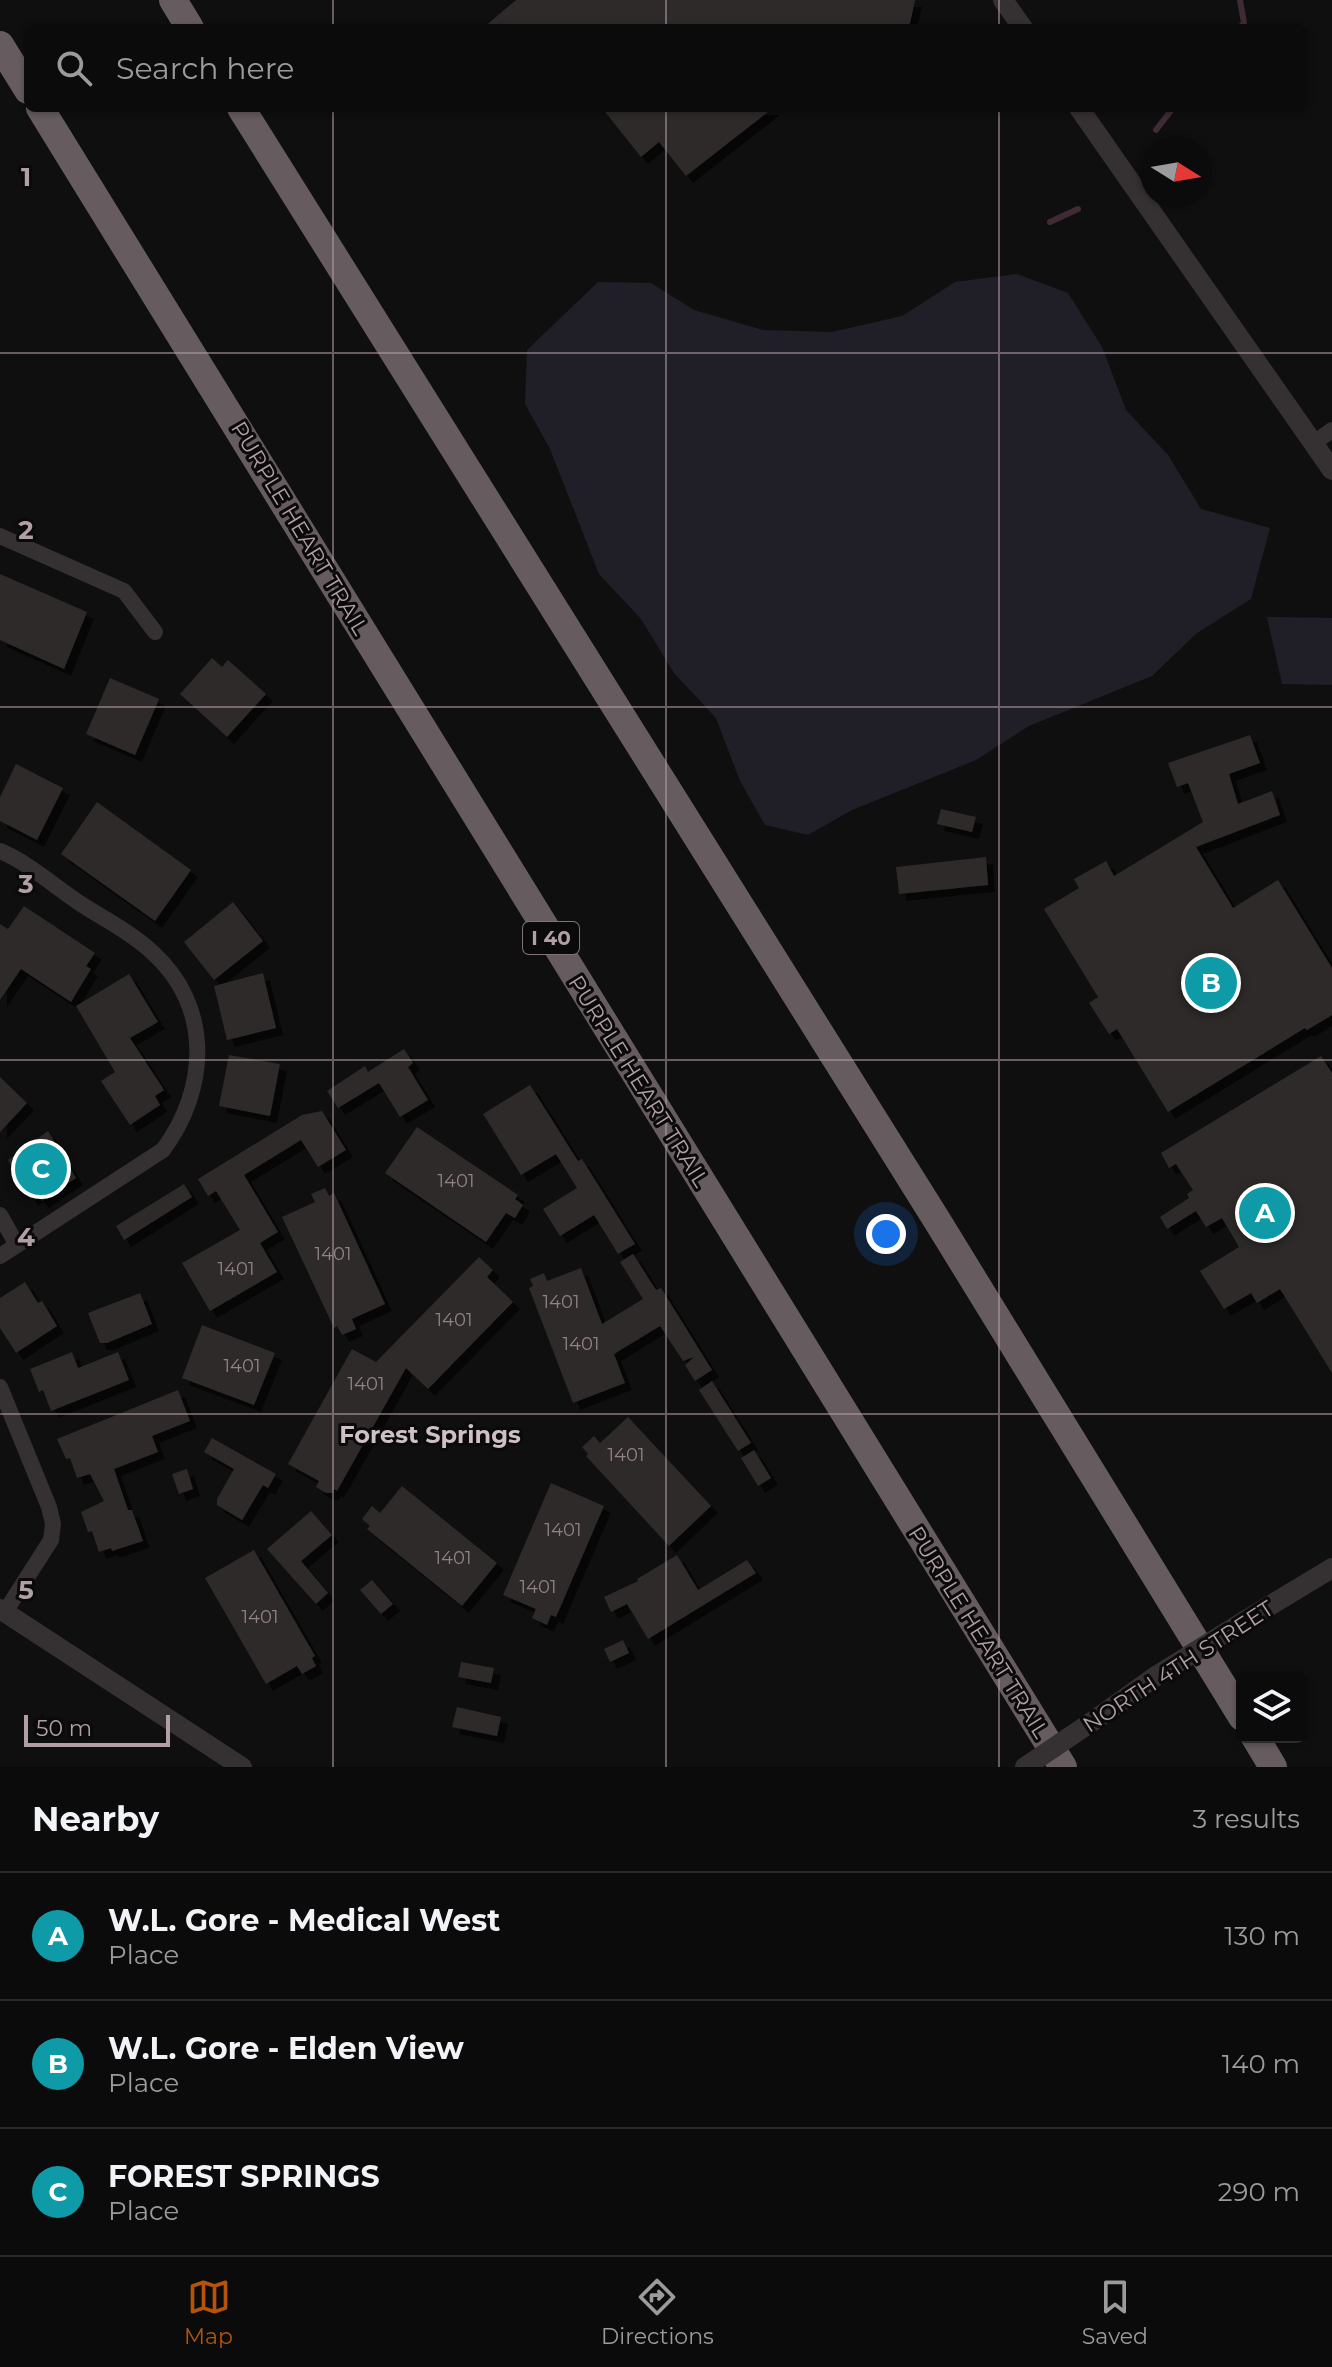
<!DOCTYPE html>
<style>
:root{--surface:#0c0b0b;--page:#1a1919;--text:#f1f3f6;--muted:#9a9b9d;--line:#2c2b2c;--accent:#b45309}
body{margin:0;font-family:Montserrat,sans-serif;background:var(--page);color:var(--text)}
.controls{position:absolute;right:24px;bottom:24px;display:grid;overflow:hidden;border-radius:12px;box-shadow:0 2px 6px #0004}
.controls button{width:72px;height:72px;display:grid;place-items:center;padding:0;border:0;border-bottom:2px solid var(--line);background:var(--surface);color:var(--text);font:40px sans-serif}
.compass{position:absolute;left:1140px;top:136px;width:72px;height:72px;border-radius:50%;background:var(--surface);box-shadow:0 2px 6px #0004;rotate:101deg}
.scale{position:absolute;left:24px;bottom:20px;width:146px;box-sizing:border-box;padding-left:8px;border:4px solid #b29fa5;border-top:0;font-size:22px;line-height:28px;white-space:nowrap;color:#b29fa5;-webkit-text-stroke:6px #0b0a0a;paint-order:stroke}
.you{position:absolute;left:886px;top:1234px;width:28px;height:28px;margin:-20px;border:6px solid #fff;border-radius:50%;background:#1a73e8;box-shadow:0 0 0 12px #1a73e833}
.badge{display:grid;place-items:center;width:52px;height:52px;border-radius:50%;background:var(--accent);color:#fff;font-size:26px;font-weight:700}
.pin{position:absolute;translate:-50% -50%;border:4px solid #fff;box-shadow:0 2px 8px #0006}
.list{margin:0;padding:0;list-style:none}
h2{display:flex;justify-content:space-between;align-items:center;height:104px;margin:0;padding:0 32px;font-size:34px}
h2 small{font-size:26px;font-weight:400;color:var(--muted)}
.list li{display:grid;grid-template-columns:52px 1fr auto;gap:24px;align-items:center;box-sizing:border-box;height:128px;padding:0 32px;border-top:2px solid var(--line)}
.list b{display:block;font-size:30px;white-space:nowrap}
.list p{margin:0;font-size:26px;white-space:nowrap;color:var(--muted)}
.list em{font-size:26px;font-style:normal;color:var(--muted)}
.icon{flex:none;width:44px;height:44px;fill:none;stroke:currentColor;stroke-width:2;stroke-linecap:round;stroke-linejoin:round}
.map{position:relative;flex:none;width:1332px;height:1767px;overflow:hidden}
.search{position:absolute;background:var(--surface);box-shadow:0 2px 6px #0004;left:24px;right:24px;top:24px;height:88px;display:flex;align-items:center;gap:20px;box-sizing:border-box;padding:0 28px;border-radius:12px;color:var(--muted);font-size:30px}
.sheet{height:488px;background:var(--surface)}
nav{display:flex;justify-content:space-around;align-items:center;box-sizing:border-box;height:112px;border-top:2px solid var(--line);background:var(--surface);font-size:22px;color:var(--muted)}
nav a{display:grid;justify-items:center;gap:4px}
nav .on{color:var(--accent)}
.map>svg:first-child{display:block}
.green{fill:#201f28}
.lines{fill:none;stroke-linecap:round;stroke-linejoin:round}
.stream{stroke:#3e2b36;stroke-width:6}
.building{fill:#2d2a2a;filter:url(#shadow)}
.minor{stroke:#353031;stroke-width:16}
.tertiary{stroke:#353031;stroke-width:20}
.motorway{stroke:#665c5f;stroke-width:28}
.tertiary-bridge{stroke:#353031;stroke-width:20}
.grid{fill:none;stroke:#b29fa5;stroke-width:2;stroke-opacity:0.55}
.labels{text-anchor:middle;stroke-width:6;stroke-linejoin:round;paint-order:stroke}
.number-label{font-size:18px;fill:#918286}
.shield{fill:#0b0a0a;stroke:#807276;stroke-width:2}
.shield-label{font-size:20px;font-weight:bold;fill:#b29fa5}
.street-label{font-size:22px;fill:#b29fa5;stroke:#0b0a0a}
.neighbourhood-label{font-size:24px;font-weight:bold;fill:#cec0c4;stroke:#0b0a0a}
.grid-label{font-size:26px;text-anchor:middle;font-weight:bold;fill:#b29fa5;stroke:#0b0a0a;stroke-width:6;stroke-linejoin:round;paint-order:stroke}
</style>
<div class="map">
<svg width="1332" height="1767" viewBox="0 0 1332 1767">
<defs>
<filter id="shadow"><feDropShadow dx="7" dy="7" stdDeviation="0" flood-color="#0009"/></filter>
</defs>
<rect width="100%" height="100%" fill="#100f0f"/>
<g class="green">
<polygon points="1017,274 1068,293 1102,347 1126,410 1168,455 1201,509 1270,528 1251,599 1197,633 1152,676 1029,726 976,760 852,810 808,835 765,825 740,781 716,718 674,673 641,619 599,574 550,449 525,404 527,350 598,282 651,283 694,310 763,330 832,332 902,316 955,282"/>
<polygon points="1267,617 1332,618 1332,685 1282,684"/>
</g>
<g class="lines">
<g class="stream">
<polyline points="1239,28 1244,23 1240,0"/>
<polyline points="1156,130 1173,108"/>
<polyline points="1050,222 1078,209"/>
</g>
</g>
<g class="building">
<polygon points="516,0 915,0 909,28 483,28"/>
<polygon points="602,108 773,108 686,176 659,142 641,157"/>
<polygon points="0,574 87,612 64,669 0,640"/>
<polygon points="212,658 222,667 228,660 266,694 227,737 180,694"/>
<polygon points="110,678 159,699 135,755 86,734"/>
<polygon points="1250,735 1260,763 1229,774 1238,804 1272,791 1280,815 1196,847 1233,908 1278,880 1332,968 1332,1015 1307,1030 1305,1028 1168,1112 1117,1029 1109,1034 1089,1003 1098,997 1044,909 1079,888 1074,879 1106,861 1114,876 1203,822 1188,783 1177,787 1168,763"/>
<polygon points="16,764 63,788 37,840 0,821 0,797"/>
<polygon points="97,802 191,870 155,921 61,854"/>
<polygon points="941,809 976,817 972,832 937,824"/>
<polygon points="986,857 988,885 899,894 896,867"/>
<polygon points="233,902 263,941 214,980 184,942"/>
<polygon points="24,906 95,953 86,966 91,969 71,1002 21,969 0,1000 0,924 8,929"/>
<polygon points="263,973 276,1028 227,1040 214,986"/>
<polygon points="129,974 158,1022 130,1038 164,1090 155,1096 160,1105 130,1125 101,1081 115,1072 76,1006"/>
<polygon points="404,1049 413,1063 408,1067 428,1100 400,1117 379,1083 338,1108 327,1091 365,1066 368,1072"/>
<polygon points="229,1055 280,1064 270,1116 219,1106"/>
<polygon points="1321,1056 1332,1073 1332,1373 1280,1289 1257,1303 1251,1293 1224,1309 1200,1271 1239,1247 1222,1218 1206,1227 1196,1211 1167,1229 1160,1217 1189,1198 1187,1194 1193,1190 1176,1164 1169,1168 1161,1153"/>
<polygon points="0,1077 27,1103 0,1132"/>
<polygon points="530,1085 578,1161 582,1159 635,1244 618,1254 594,1215 560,1236 543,1209 577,1188 556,1154 521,1175 483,1114"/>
<polygon points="322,1111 346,1150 318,1167 301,1140 244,1175 278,1232 260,1243 277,1272 210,1311 182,1263 240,1230 216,1191 208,1196 198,1179 302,1115"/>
<polygon points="417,1127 518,1195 515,1199 523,1205 515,1218 506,1213 486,1242 385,1173"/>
<polygon points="48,1131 76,1178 42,1201 37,1195 31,1199 8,1160"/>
<polygon points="184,1184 192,1197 124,1240 116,1226"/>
<polygon points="325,1188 329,1196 334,1193 385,1304 352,1319 356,1329 342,1335 337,1326 334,1328 282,1217 315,1202 311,1194"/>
<polygon points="633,1254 656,1290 661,1288 712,1370 695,1381 685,1365 694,1357 683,1361 660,1326 614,1354 625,1383 573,1403 529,1288 533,1286 530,1279 544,1273 547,1281 581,1268 602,1324 643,1299 620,1262"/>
<polygon points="479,1257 493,1270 487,1277 513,1302 428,1389 406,1368 337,1491 334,1489 332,1493 326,1493 316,1487 319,1481 288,1464 352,1349 376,1362"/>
<polygon points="25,1282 38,1303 42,1301 57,1326 16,1353 0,1328 0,1298"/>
<polygon points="140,1293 152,1324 107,1343 100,1343 88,1313"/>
<polygon points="202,1325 275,1353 254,1405 182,1378"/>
<polygon points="72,1352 78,1368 118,1352 129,1380 51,1411 43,1390 39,1392 30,1369"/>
<polygon points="712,1381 751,1443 738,1451 699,1390"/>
<polygon points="178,1390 190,1421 152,1436 158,1452 114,1469 128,1510 132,1510 143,1541 112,1551 111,1548 99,1552 92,1531 88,1532 81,1512 104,1501 90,1474 77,1478 70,1458 66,1459 57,1439"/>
<polygon points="628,1417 711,1506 669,1546 586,1456 588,1454 582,1447 594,1436 600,1443"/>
<polygon points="212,1438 276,1474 268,1488 263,1485 242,1520 217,1505 217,1499 234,1469 204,1452"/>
<polygon points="754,1450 771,1478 758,1486 741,1458"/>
<polygon points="187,1469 193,1489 179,1494 172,1474"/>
<polygon points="551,1483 604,1506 556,1617 551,1615 547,1625 532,1618 536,1609 503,1595"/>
<polygon points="402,1486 497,1563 462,1606 367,1529 370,1526 362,1519 372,1506 380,1513"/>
<polygon points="311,1511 332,1535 301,1561 328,1593 316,1604 267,1549"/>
<polygon points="254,1550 315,1656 312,1658 316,1666 302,1674 297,1666 266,1684 205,1578"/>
<polygon points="677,1555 698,1590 747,1560 756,1573 648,1639 627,1604 611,1612 604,1597 638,1581 637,1579"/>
<polygon points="372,1580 393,1604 381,1614 360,1590"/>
<polygon points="623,1640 629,1653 610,1662 604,1649"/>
<polygon points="461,1662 494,1668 491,1683 458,1677"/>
<polygon points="457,1707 501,1717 497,1736 452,1727"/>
</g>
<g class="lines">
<g class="minor">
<polyline points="1314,443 1332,430"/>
<polyline points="0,536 124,591 155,632"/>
<path d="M0,851C29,863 55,887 81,904C104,919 132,933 152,952C212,1006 209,1088 163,1150L17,1245"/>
<polyline points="0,1215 17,1245 0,1256"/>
<polyline points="0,1387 49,1507 53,1524 51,1540 5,1612"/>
</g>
<g class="tertiary">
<polyline points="1003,0 1023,28"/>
<polyline points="1079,108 1332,470"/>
<polyline points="0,1609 242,1767"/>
<polyline points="1246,1620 1332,1568"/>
<polyline points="1096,1719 1156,1676"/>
</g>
<g class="motorway">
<polyline points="173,0 190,28"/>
<polyline points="0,45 28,90"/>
<polyline points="40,108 1063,1767"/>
<polyline points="241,108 938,1222 1242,1717"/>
<polyline points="1255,1737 1273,1767"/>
</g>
<g class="tertiary-bridge">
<polyline points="1156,1676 1246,1620"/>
<polyline points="1025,1767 1096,1719"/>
</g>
</g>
<path class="grid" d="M333,0V28M666,0V28M999,0V28M333,108V1767M666,108V1767M999,108V1767M0,353H1332M0,707H1332M0,1060H1332M0,1414H1332"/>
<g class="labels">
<g class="number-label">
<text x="456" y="1187">1401</text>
<text x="333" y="1260">1401</text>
<text x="236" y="1275">1401</text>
<text x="561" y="1308">1401</text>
<text x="454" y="1326">1401</text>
<text x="581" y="1350">1401</text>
<text x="242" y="1372">1401</text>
<text x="366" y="1390">1401</text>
<text x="626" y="1461">1401</text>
<text x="563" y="1536">1401</text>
<text x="453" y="1564">1401</text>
<text x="538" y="1593">1401</text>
<text x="260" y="1623">1401</text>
</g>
<rect class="shield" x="523" y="922" width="56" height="32" rx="6"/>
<g class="shield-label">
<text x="551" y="945">I 40</text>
</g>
<g class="street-label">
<text transform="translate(300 528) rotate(59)" y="8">PURPLE HEART TRAIL</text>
<text transform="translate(639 1081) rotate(58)" y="8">PURPLE HEART TRAIL</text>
<text transform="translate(979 1632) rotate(58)" y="8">PURPLE HEART TRAIL</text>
<text transform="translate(1178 1666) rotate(-33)" y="8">NORTH 4TH STREET</text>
</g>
<g class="neighbourhood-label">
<text x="430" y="1443">Forest Springs</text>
</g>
</g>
<g class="grid-label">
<text x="26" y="186">1</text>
<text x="26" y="539">2</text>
<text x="26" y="893">3</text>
<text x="26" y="1246">4</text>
<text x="26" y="1599">5</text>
</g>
</svg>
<div class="controls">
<button><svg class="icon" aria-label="layers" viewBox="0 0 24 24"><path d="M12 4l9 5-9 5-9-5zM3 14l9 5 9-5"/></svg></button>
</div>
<svg class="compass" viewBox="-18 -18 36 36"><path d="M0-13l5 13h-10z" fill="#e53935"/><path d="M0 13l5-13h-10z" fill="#9a9b9d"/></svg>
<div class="scale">50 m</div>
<div class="you"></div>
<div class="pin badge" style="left:1265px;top:1213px;background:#0f9aa8">A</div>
<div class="pin badge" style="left:1211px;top:983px;background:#0f9aa8">B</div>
<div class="pin badge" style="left:41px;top:1169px;background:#0f9aa8">C</div>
<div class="search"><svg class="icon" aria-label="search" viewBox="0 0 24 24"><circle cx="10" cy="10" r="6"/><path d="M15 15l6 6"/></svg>Search here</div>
</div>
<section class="sheet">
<h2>Nearby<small>3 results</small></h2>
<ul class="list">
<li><span class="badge" style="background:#0f9aa8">A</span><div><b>W.L. Gore - Medical West</b><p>Place</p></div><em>130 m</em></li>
<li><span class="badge" style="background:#0f9aa8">B</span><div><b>W.L. Gore - Elden View</b><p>Place</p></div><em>140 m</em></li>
<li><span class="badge" style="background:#0f9aa8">C</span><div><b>FOREST SPRINGS</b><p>Place</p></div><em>290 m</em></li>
</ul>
</section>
<nav>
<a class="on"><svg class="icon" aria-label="map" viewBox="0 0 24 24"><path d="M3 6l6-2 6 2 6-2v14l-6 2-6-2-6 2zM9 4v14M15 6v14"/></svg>Map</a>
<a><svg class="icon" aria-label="directions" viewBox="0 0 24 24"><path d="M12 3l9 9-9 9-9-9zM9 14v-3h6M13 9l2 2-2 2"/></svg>Directions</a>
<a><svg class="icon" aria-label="saved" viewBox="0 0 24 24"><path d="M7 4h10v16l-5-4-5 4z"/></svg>Saved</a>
</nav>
